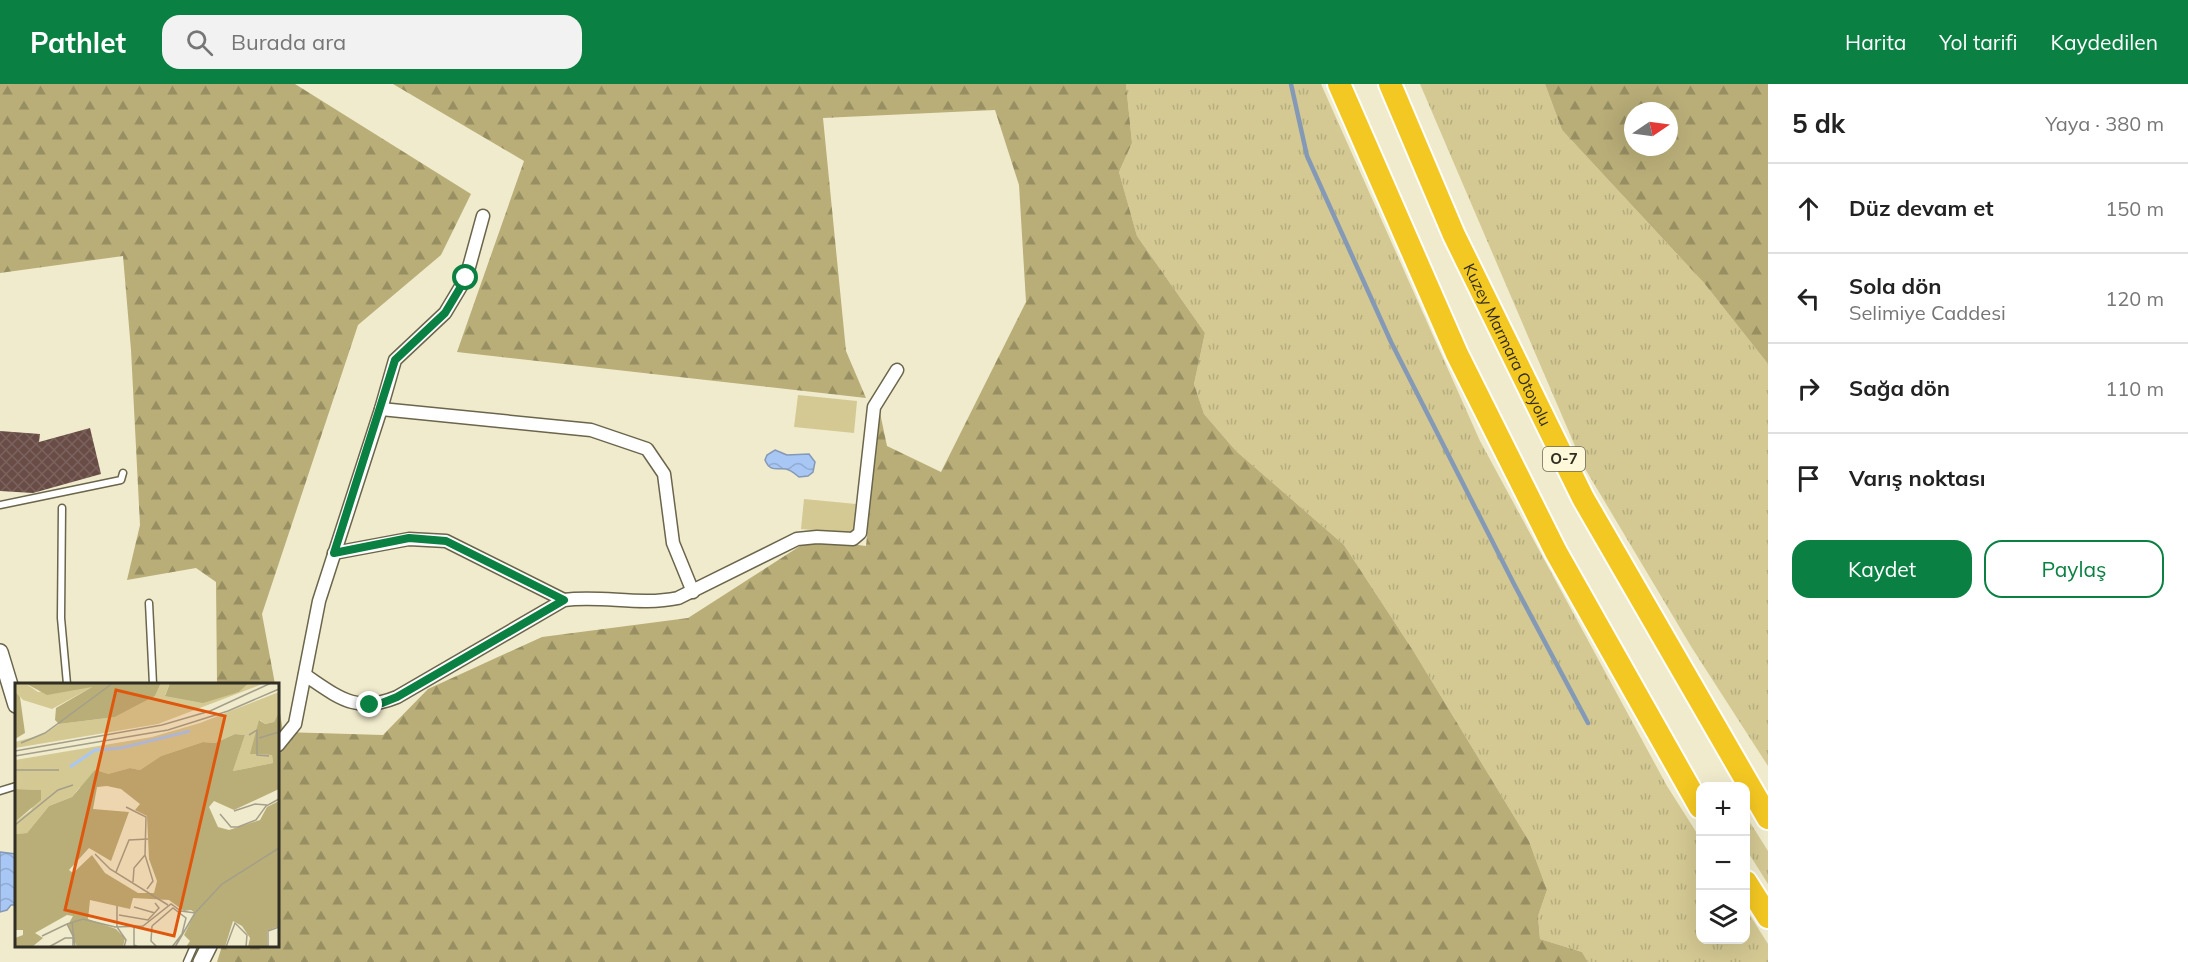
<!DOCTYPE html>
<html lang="tr">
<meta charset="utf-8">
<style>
:root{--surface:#fff;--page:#f2f2f2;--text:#222;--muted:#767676;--line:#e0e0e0;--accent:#0b8043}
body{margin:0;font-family:Mulish,sans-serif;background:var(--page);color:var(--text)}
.controls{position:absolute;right:18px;bottom:18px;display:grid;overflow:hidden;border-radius:12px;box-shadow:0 6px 24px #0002}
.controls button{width:54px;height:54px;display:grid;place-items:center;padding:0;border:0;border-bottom:2px solid var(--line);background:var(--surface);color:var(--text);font:30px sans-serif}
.compass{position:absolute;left:1624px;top:18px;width:54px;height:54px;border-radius:50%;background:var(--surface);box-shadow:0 6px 24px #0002;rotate:77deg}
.stop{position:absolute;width:18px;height:18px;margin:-14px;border:4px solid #0b8043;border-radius:50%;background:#fff}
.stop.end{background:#0b8043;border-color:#fff;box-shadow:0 2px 6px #0008}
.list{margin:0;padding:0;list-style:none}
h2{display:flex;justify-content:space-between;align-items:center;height:78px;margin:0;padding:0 24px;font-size:26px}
h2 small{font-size:20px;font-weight:400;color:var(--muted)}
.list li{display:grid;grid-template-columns:39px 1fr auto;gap:18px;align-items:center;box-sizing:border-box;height:90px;padding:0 24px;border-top:2px solid var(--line)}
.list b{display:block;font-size:22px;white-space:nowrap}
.list p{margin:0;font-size:20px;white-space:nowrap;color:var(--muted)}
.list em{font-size:20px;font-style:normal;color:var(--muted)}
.actions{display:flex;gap:12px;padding:18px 24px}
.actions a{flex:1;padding:14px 0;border:2px solid var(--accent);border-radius:18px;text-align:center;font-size:21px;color:var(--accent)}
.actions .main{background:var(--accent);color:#fff}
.icon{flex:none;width:33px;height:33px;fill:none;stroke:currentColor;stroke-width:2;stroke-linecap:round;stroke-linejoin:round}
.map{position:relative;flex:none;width:1768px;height:878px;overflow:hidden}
header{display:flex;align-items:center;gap:36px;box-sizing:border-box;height:84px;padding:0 30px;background:var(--accent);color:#fff}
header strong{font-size:28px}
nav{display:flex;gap:33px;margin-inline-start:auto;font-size:21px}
.search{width:420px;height:54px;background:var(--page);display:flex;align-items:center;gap:15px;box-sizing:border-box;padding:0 21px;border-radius:18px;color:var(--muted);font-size:22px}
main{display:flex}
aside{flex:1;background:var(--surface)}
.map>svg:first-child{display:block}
.grass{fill:url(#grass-tufts)}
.forest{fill:url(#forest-firs);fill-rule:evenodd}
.garden{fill:#d4c993}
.water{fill:url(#water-waves);stroke:#8499b6;stroke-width:1.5}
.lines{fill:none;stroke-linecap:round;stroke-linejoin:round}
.stream{stroke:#8499b6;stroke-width:4.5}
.building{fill:url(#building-cross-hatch)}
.service-casing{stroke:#6a654b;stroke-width:9}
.minor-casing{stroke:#6a654b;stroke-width:15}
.tertiary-casing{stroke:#6a654b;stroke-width:18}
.motorway-casing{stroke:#fff;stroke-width:26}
.service{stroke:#fff;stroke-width:6}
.minor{stroke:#fff;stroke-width:12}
.tertiary{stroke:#fff;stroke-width:15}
.motorway{stroke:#f4c822;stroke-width:22}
.route{stroke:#0b8043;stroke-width:8}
.labels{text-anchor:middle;stroke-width:6;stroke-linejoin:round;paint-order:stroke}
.shield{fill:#fef8da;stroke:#6e6a59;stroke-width:1.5}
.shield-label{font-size:15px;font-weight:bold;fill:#302d22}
.street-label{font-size:16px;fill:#302d22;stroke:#fef8da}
.inset-river{fill:none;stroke:#a8c7f5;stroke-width:3}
.inset-road{fill:none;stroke:#a39f89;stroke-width:1.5}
.view{fill:#df570d;fill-opacity:0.15;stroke:#df570d;stroke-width:3}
.inset-edge{fill:none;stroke:#302d22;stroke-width:3}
</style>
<header>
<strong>Pathlet</strong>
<div class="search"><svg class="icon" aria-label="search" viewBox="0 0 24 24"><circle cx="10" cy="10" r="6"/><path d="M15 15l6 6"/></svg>Burada ara</div>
<nav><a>Harita</a><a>Yol tarifi</a><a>Kaydedilen</a></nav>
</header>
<main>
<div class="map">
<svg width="1768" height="878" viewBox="0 0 1768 878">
<defs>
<pattern id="grass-tufts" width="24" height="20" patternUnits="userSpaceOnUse" patternTransform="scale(1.5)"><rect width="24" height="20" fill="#d4c993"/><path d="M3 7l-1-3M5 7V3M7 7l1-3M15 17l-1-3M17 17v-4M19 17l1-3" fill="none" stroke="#b6ad7e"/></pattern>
<pattern id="forest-firs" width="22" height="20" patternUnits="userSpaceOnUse" patternTransform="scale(1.5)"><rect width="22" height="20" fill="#b9ae78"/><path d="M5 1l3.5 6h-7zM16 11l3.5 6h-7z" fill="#978e62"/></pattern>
<pattern id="water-waves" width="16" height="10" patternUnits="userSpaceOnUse" patternTransform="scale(1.5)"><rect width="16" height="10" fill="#a8c7f5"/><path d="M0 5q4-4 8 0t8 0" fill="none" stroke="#91abd2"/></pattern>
<pattern id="building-cross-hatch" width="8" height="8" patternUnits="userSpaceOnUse" patternTransform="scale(1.5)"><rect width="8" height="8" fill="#684c45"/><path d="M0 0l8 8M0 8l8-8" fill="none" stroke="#7a635d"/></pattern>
</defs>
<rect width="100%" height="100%" fill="#f0ebcd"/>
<g class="grass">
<polygon points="1126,0 1321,0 1480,357 1667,702 1700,754 1700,856 1746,856 1746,825 1768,860 1768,878 1588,878 1582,868 1540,855 1538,832 1547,806 1529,757 1414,568 1344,461 1236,367 1204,330 1194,300 1205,249 1137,152 1119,88 1132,59"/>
<polygon points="1420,0 1545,0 1562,46 1704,199 1768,280 1768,682 1692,564 1584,383"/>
<polygon points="1746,732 1768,767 1768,800 1746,765"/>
</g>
<g class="forest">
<polygon points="0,0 295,0 471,110 441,171 358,241 262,530 275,600 217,600 216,498 196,484 127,496 140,441 131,266 123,172 0,189"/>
<polygon points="393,0 1126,0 1132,59 1119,88 1137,152 1205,249 1194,300 1204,330 1236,367 1344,461 1414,568 1529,757 1547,806 1538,832 1540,855 1582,868 1588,878 217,878 222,862 278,862 278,616 283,648 383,651 428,605 542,553 688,534 811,455 866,462 879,324 887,362 941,388 1026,218 1019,101 995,26 823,34 846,267 866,314 457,268 524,77"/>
<path d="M1545,0H1768V280L1704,199L1562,46ZM1633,27H1669V63H1633Z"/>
</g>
<g class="garden">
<polygon points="798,311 857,317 854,349 794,343"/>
<polygon points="804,415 856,420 853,450 801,445"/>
</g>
<g class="water">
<path d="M775,366L787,371L809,370L815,378L813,388L808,392L799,393C795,390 791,386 786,385C776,384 770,388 765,376L767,371Z"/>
<polygon points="0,768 16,770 16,821 11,821 7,826 0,828"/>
</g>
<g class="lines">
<polyline class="stream" points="1291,0 1307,72 1391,258 1515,502 1588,639"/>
</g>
<polygon class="building" points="90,344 101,390 33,409 0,407 0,347 40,350 39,358"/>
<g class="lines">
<defs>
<g id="service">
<polyline points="0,421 121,396 123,389"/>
<polyline points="62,424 61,534 67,600"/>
<polyline points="149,519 153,600"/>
<polyline points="0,707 16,702"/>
<polyline points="187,878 194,862"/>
</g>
<g id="minor">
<polyline points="381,325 591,346 647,365 664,390 673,459 693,508"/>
<polyline points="334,469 409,455 446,457 564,516"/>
<path d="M305,591C338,613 356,630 397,613L564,516C602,511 640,522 678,514L797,455L817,453L853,455L860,449L874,323L897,286"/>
<polyline points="278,661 295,640 319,517 381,325 395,276 445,229 466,194 483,132"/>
</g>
<g id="tertiary">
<polyline points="0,568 16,621"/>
<polyline points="201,878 209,862"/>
</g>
<g id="motorway">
<polyline points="1339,0 1457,270 1556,468 1700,723"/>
<path id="s1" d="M1390,0L1454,151L1583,414L1768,734"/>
<polyline points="1746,798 1768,833"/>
</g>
</defs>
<use href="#service" class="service-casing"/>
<use href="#minor" class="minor-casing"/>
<use href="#tertiary" class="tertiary-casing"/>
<use href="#motorway" class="motorway-casing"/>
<use href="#service" class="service"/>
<use href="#minor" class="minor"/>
<use href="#tertiary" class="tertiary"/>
<use href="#motorway" class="motorway"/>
</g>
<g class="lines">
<polyline class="route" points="370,621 382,619 397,613 564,516 446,457 409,454 334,469 395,276 445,229 466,194"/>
</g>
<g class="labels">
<rect class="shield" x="1543" y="363" width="42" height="24" rx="4.5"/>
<g class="shield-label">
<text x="1564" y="380">O-7</text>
</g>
<g class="street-label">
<text dy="6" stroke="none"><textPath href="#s1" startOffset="286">Kuzey Marmara Otoyolu</textPath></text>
</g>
</g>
<g transform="translate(15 599)">
<rect width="264" height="264" fill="#f0ebcd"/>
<path d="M0,0H10L23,9L79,3L37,26L8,17L0,8ZM146,0H155L150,12L195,15L224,9L234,0H250L143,41L0,65V59L30,51L44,41L100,34L140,13ZM264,9V29L259,39L250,41L245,37L236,71L257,72L258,80L218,88L230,52L220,51L200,60L188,59L146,73L125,87L115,85L93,91L64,105L57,114L34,123L12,150L0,151V139L16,127L26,107L0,106V77L137,54L185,40Z" fill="#d4c993"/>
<path d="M10,0H146L140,13L100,34L44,41L40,37L41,25L77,4L32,12ZM155,0H234L224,9L188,20L150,13ZM0,8L5,14L10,50L0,56ZM264,29V106L219,127L199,118L194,124L203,144L214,147L245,137L252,124L264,118V243L252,248V264H233L235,255L227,243L218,238L210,264H171L175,258L169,252L180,230L176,227L169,228L154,217L118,215L115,226L75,217L73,236L101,246L110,255L108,264H62L53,242L58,233L52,232L20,250L28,255L17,264H0V255L8,252V247H0V151L12,150L34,123L57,114L80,87L93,91L115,85L125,87L146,73L188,59L200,60L220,51L230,52L218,88L258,80L257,72L235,71L244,37L250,41L259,39ZM92,103L106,106L125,121L120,127L132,133L134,176L142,198L139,210H123L90,190L77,172L58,190L54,187L74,165L96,178L114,129L78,126L82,104ZM0,106L26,107V117L0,139Z" fill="#b9ae78" fill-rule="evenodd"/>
<path class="inset-river" d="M55,84L80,67L106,65L175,48"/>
<path class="inset-road" d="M234,52L242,47V72L254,73M244,55L264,49M6,60L30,50L98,0M0,68L147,42L195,28L256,0M0,73L153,47L213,28L264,6M0,87H44M111,124L131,134L130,172L138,198L132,206M219,128L240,121L252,122M205,131L216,144H223L241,137L251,123L264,116M0,142L43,107L58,102M80,171L95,186L153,222M101,189L114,157L133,156M118,199L119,185L130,172M102,223V244L111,257L109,264M119,224L140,230M104,232L133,237L144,225L140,220M57,239L60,264M52,241L68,236L100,244L128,243L156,221L166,228L180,230L207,201L264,165M137,243L158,225L171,235L167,251L157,264M137,243L136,258L142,264M119,244V262L123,264M27,253L52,241L58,253V264M34,264L50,255H58M160,264L180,230M211,264L220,240L232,252L231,264M253,264V248L264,244"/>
<path class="view" d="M101,7L210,33L159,253L50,227Z"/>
<rect width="264" height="264" class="inset-edge"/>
</g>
</svg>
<div class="controls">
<button>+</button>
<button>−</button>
<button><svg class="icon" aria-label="layers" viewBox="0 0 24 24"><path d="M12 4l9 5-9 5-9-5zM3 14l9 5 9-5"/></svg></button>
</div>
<svg class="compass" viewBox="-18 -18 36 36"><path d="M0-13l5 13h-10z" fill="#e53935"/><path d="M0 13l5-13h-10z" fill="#767676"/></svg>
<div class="stop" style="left:466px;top:194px"></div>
<div class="stop end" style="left:370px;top:621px"></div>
</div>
<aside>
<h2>5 dk<small>Yaya · 380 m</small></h2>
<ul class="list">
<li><svg class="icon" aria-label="ahead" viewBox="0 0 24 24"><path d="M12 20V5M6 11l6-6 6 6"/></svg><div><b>Düz devam et</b></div><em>150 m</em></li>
<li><svg class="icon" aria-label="left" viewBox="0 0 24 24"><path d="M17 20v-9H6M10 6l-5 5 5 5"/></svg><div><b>Sola dön</b><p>Selimiye Caddesi</p></div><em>120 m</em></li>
<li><svg class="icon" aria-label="right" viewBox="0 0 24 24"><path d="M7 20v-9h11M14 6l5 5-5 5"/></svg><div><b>Sağa dön</b></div><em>110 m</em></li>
<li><svg class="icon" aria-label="arrive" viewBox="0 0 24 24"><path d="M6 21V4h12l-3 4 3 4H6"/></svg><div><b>Varış noktası</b></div></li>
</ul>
<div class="actions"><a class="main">Kaydet</a><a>Paylaş</a></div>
</aside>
</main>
